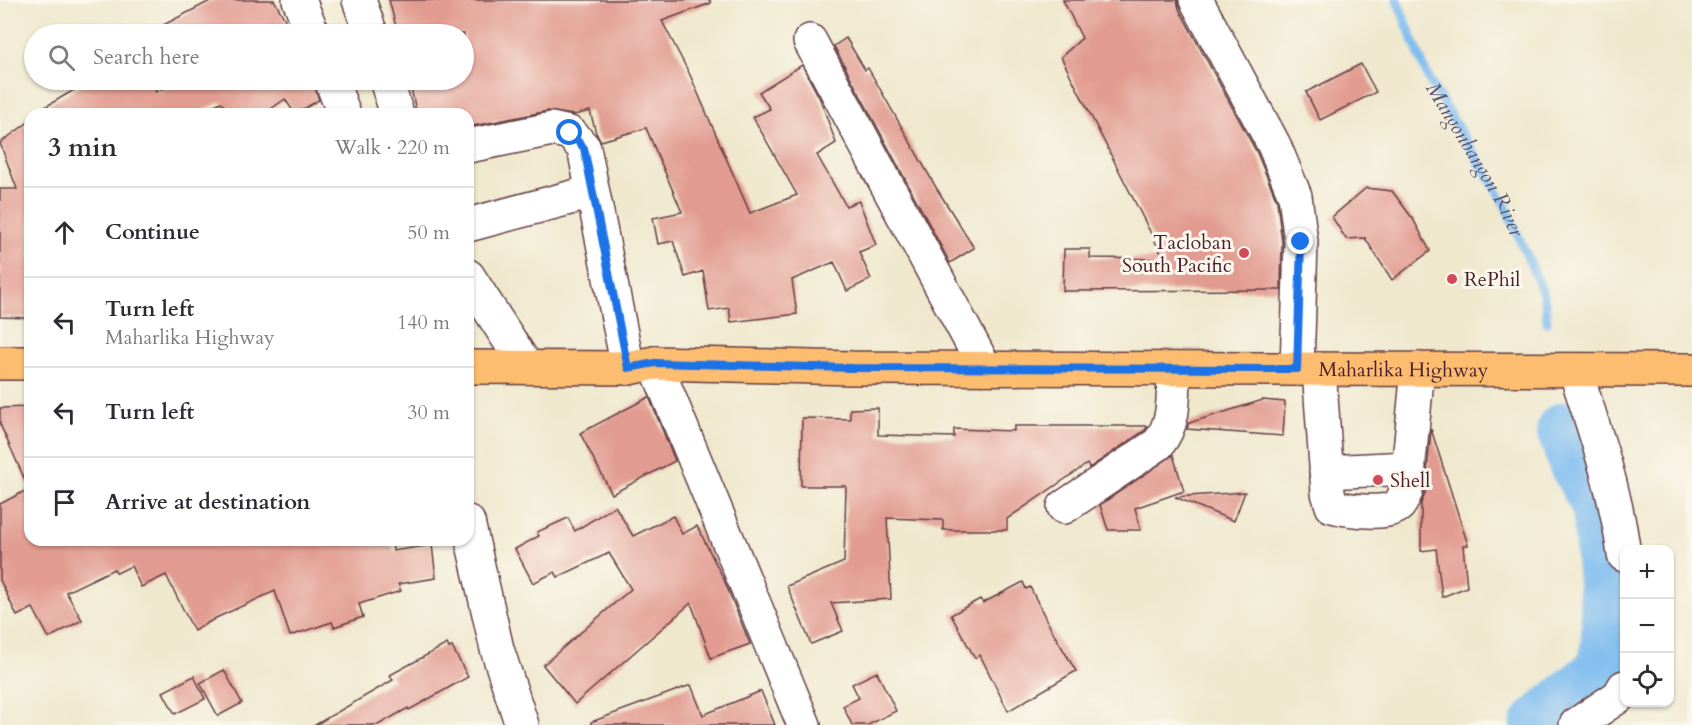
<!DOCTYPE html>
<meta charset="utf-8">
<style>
:root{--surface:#fff;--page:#f2f2f3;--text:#2b2b33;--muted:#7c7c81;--line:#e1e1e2}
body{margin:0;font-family:Cardo,serif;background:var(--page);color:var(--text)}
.controls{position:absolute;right:18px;bottom:18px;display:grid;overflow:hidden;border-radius:12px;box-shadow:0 2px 4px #0004}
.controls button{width:54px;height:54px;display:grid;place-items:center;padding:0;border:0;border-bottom:2px solid var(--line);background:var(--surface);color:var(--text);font:30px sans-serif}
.stop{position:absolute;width:18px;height:18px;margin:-14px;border:4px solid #1a73e8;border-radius:50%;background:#fff}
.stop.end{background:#1a73e8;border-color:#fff;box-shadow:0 2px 6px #0008}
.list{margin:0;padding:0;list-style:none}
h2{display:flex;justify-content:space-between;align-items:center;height:78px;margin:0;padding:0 24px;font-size:26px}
h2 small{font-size:20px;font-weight:400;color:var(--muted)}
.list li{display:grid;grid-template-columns:39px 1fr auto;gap:18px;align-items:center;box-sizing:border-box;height:90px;padding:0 24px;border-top:2px solid var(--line)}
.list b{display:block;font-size:22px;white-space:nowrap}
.list p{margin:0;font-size:20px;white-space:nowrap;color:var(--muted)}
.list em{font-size:20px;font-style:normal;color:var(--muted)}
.icon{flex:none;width:33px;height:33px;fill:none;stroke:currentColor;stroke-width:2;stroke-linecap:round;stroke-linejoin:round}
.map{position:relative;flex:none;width:1692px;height:725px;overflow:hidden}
.search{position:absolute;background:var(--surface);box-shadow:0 2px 4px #0004;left:24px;top:24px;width:450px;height:66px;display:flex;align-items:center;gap:15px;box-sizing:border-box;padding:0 21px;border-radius:33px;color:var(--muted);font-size:22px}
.panel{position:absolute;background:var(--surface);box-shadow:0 2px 4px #0004;left:24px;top:108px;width:450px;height:438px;border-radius:18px}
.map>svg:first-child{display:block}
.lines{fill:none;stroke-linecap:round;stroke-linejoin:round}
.stream{stroke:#7bbbef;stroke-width:9}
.river{stroke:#7bbbef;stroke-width:57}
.building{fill:#e29b90}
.minor-casing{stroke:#633d43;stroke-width:36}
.major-casing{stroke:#633d43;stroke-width:36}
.minor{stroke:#fff;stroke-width:33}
.major{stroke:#fcbd6f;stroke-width:33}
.route{stroke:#1a73e8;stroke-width:8}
.poi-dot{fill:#d1495b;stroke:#fbf7ec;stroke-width:2}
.labels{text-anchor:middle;stroke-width:6;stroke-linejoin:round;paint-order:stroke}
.poi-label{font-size:20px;fill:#4a1f2b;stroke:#fbf7ec;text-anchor:start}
.street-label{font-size:20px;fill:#4a1f2b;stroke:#fbf7ec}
.water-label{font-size:21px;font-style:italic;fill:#5b5670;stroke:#fbf7ec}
</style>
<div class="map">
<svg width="1692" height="725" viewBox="0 0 1692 725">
<rect width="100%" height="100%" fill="#fbf7ec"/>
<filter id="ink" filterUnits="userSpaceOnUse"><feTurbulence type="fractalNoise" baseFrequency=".0167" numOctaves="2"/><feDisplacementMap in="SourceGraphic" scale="12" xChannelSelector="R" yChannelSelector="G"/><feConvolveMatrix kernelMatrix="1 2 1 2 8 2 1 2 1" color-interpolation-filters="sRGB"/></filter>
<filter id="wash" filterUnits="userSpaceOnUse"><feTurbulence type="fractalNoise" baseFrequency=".008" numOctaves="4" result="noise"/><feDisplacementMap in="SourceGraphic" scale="24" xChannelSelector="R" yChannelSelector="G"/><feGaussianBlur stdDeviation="1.35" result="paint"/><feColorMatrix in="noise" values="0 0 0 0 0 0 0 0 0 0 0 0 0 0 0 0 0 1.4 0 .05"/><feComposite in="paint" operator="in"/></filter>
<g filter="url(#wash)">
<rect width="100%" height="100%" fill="#efe8cd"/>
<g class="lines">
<path class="stream" id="s1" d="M1397,0L1429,80L1504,203L1544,295L1547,322"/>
<polyline class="river" points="1539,725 1607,668 1610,627 1600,505 1576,461 1565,430"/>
</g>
<g id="blocks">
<g class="building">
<polygon points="212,0 274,0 293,34 146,34"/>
<polygon points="389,0 710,0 711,3 662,21 690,75 750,213 797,195 753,117 770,109 759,92 802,65 820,99 836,143 817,155 846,206 859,201 876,245 859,252 871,279 847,291 834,262 792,280 797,314 731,322 729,308 709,311 703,271 685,277 673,241 658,244 653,218 682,212 646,128 601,141 596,133 590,111 574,115 548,111 468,127 468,114 417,114 409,80 464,80 464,34 398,34"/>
<polygon points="1063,0 1177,0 1179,9 1257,153 1277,201 1282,243 1281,290 1063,291 1064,249 1090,249 1090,258 1164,259 1061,57 1082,38"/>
<polygon points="846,38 865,70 868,68 937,189 974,248 950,263 834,46"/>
<polygon points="1361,64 1376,92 1320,120 1306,92"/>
<polygon points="91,80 151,80 156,92 183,80 313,80 319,100 295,114 285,99 264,114 230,114 221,102 194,114 33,114"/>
<polygon points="30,121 30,318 0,317 0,189 17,189 0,143"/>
<polygon points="1366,188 1392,191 1413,219 1430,251 1392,280 1365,238 1346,239 1332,217"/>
<polygon points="649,397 675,461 612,494 580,433"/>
<polygon points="1263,400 1285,402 1283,436 1187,429 1189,423"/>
<polygon points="30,407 30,540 392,540 393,551 432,545 436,578 398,584 401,591 359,604 363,617 334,627 332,622 290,636 275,591 216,618 194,631 166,575 141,587 131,566 117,573 114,569 66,592 82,620 49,638 33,608 17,616 0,580 0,504 29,489 0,424 0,408"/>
<polygon points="878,408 878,435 954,437 954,429 1014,431 1014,426 1148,426 1145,430 1089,468 1087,464 1007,519 1007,530 943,530 943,520 887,518 891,599 831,603 843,631 811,644 787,586 844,562 846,486 801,486 802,418 850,419 850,409"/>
<polygon points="1431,429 1468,545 1463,545 1467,587 1442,597 1436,549 1421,551 1421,503 1425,494"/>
<polygon points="1173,455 1184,491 1135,508 1141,530 1108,530 1100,505"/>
<polygon points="1245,492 1234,521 1175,497"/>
<polygon points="615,506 633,536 673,516 682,534 697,526 724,580 750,644 711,658 691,603 575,704 543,665 631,589 609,553 558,577 555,572 533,583 515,549 539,536 537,532 568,518 575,531"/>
<polygon points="1023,582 1026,589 1030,587 1052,631 1076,671 1008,711 980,655 975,658 951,615 980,599 983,603"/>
<polygon points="447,644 449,648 452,647 468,677 409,710 408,708 378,725 315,725 393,680 390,675"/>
<polygon points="224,670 242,703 218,716 200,683"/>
<polygon points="877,672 896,711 868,725 852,725 843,706 859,698 852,684"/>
<polygon points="194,676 205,699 175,714 163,692"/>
<polygon points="691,685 703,715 761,691 775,725 591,725 591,722"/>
</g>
</g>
</g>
<g filter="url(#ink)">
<use href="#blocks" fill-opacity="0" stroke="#633d43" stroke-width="1.5"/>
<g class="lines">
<defs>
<g id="minor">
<polyline points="299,0 313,34"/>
<polyline points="359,0 371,34"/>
<polyline points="1196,0 1274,145 1295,196 1301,242 1297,369"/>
<polyline points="810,41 985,368"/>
<polyline points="331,80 344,114"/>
<polyline points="386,80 397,114"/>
<polyline points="468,146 552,129 570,133 584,148 628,368"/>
<polyline points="468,225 592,192"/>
<polyline points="468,276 526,366"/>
<polyline points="655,363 804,725"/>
<path d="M1319,369L1328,493L1332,506C1346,510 1389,516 1399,505C1402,502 1404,495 1406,492L1418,369"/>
<path d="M1575,370C1595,431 1616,491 1624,555"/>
<polyline points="1326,472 1409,468"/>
<path d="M1064,507L1158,444C1176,422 1173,396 1174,369"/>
<polyline points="468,522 497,649 522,725"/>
<polyline points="1576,725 1619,696 1624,687"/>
</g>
<g id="major">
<polyline points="0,363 30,363"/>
<path id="s2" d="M468,367L628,368L655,363L852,368L1692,370"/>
</g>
</defs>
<use href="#minor" class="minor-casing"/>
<use href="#major" class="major-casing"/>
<use href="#minor" class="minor"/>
<use href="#major" class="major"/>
</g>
</g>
<g class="lines" filter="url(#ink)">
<polyline class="route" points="570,133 584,148 628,368 655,363 852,368 1297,369 1301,242"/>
</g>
<g class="poi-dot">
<circle cx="1244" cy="253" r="6"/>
<circle cx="1452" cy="279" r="6"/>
<circle cx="1378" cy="480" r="6"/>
</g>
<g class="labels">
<g class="poi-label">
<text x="1232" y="249" text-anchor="end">Tacloban<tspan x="1232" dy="23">South Pacific</tspan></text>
<text x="1464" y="286">RePhil</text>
<text x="1390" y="487">Shell</text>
</g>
<g class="street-label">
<text dy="7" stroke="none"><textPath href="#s2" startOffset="936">Maharlika Highway</textPath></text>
</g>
<g class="water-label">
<text dy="7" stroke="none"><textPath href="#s1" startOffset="178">Mangonbangon River</textPath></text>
</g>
</g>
</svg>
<div class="controls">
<button>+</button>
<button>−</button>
<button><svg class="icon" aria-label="locate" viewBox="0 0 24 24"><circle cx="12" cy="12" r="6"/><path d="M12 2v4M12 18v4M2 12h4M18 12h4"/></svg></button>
</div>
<div class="stop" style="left:570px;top:133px"></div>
<div class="stop end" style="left:1301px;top:242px"></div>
<div class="search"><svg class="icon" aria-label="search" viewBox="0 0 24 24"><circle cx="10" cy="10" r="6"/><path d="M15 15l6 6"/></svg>Search here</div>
<section class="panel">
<h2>3 min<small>Walk · 220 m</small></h2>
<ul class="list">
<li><svg class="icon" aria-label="ahead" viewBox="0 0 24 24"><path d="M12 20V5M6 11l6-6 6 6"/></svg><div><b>Continue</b></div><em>50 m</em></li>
<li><svg class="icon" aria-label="left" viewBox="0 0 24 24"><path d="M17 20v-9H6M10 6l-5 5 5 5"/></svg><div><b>Turn left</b><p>Maharlika Highway</p></div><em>140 m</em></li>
<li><svg class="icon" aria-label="left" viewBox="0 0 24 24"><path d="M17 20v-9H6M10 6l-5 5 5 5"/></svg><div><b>Turn left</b></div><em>30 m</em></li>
<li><svg class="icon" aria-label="arrive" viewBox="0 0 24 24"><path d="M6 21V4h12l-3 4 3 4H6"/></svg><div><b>Arrive at destination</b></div></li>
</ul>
</section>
</div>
